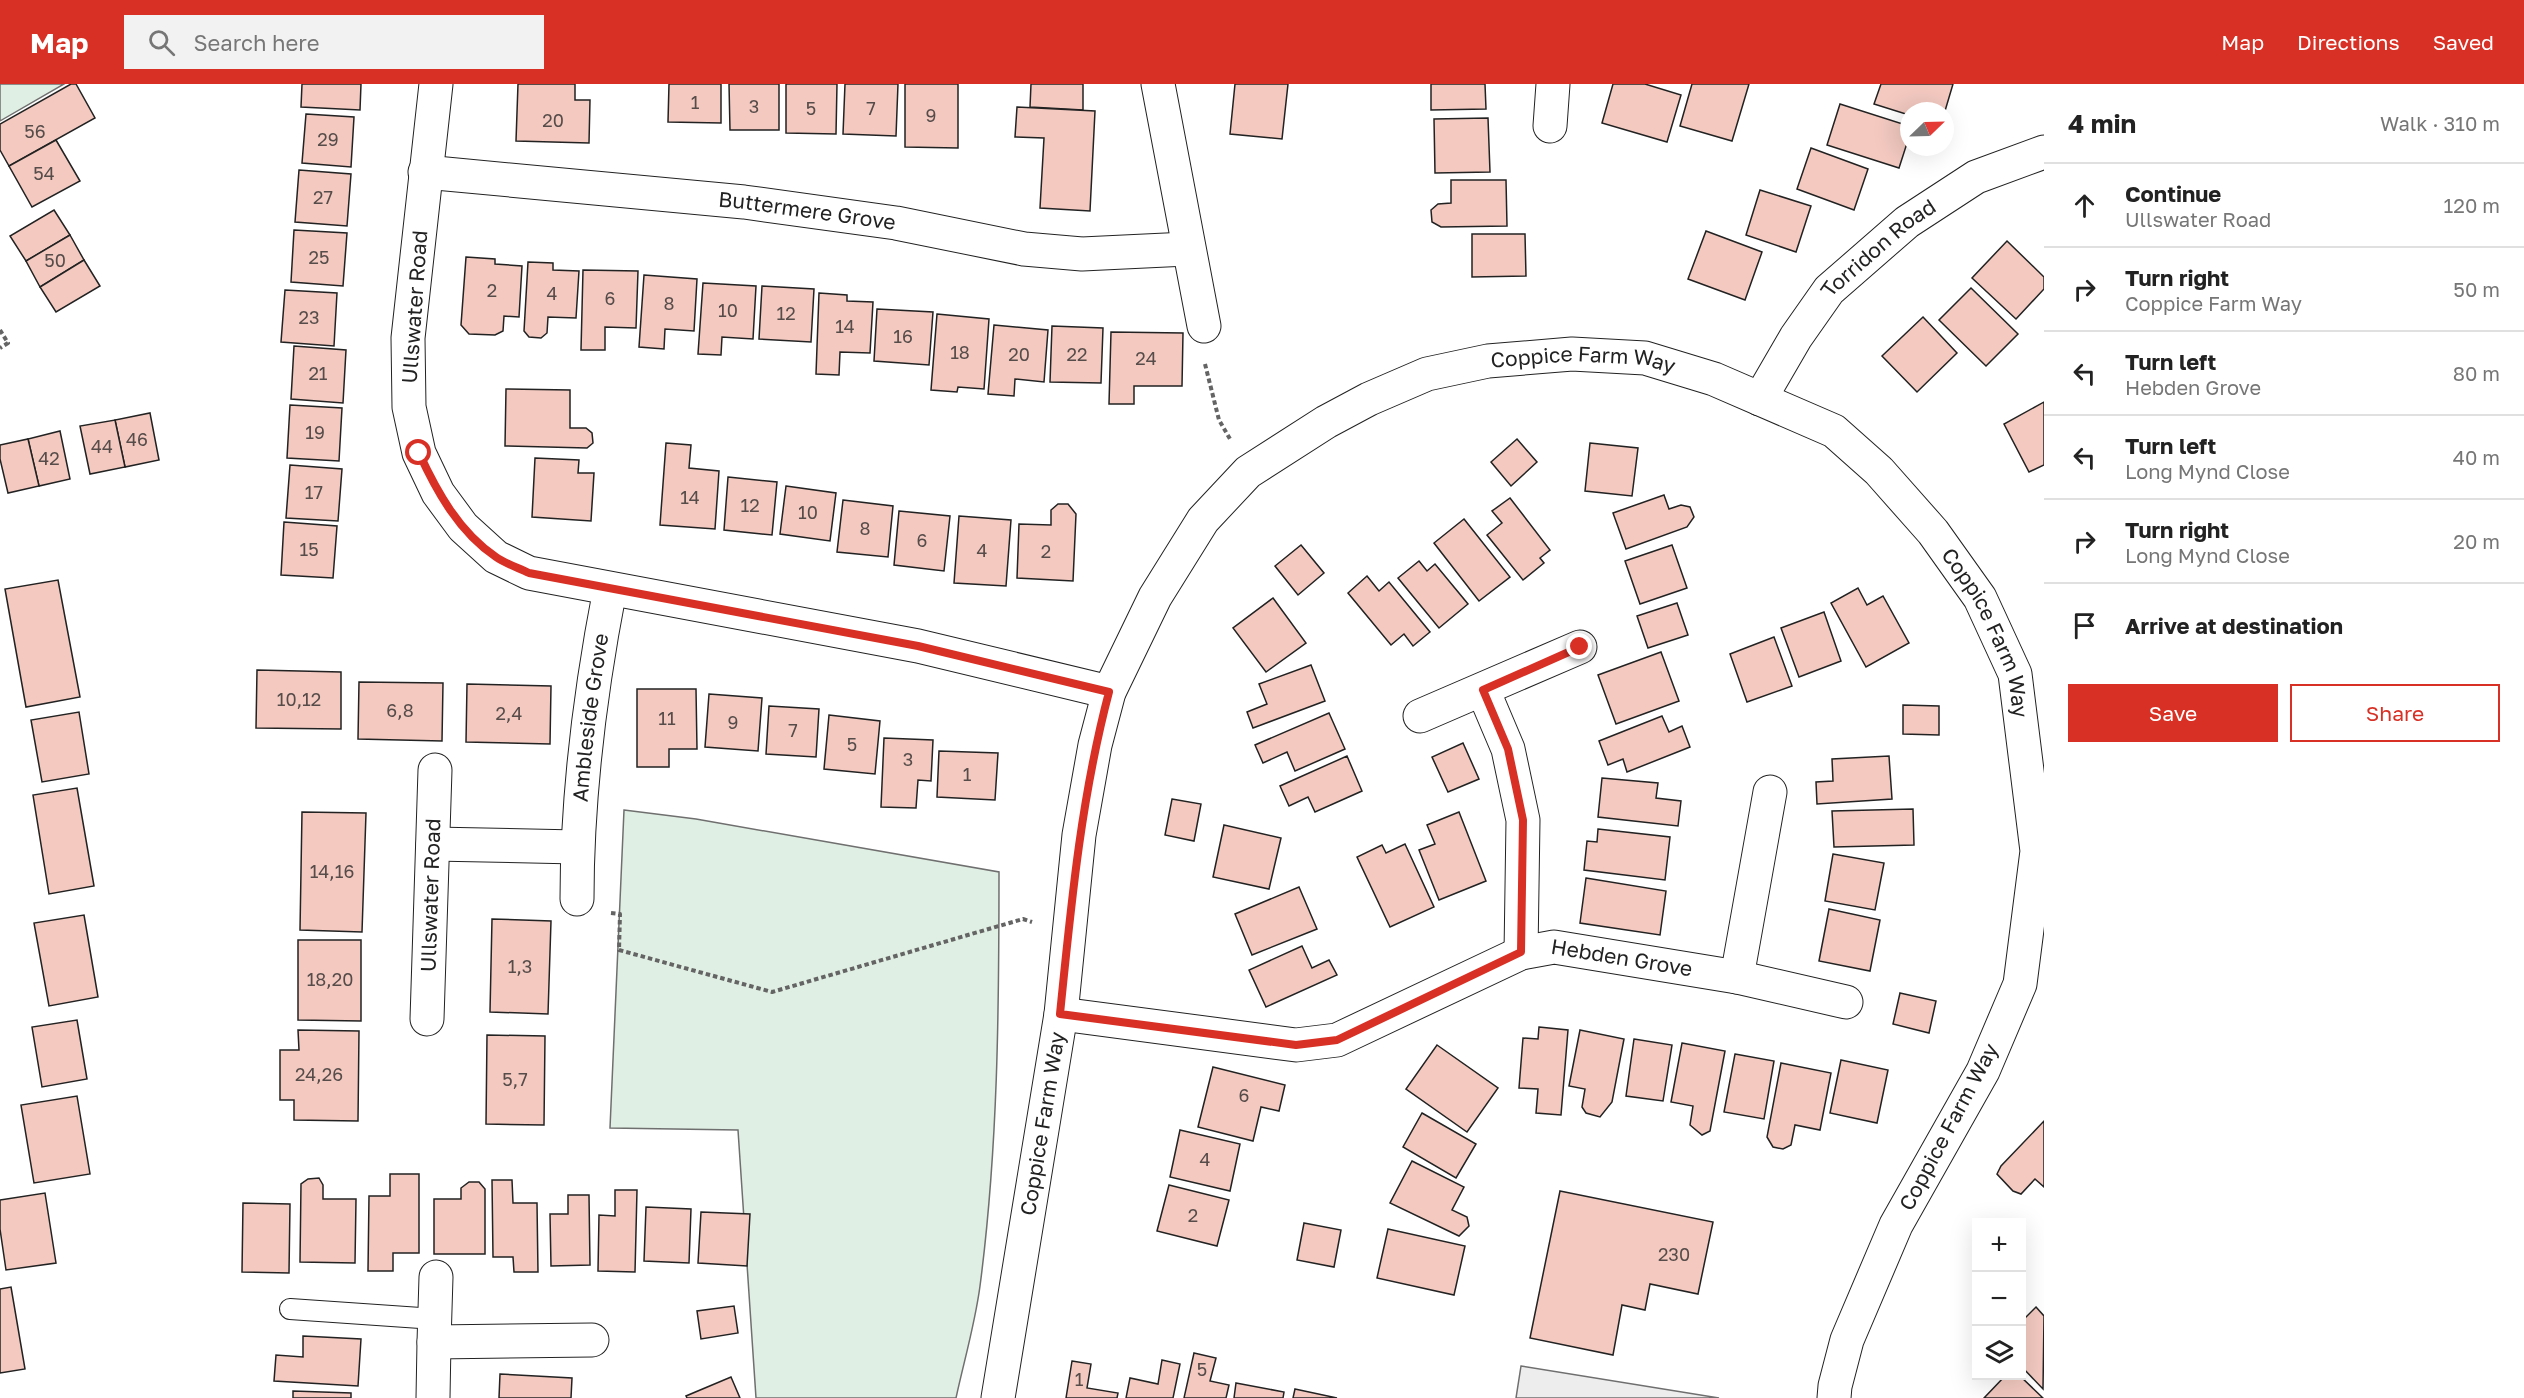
<!DOCTYPE html>
<meta charset="utf-8">
<style>
:root{--surface:#fff;--page:#f2f2f2;--text:#222;--muted:#767676;--line:#e0e0e0;--accent:#d93025}
body{margin:0;font-family:"Golos Text",sans-serif;background:var(--page);color:var(--text)}
.controls{position:absolute;right:18px;bottom:18px;display:grid;overflow:hidden;border-radius:0px;box-shadow:0 6px 24px #0002}
.controls button{width:54px;height:54px;display:grid;place-items:center;padding:0;border:0;border-bottom:2px solid var(--line);background:var(--surface);color:var(--text);font:30px sans-serif}
.compass{position:absolute;left:1900px;top:18px;width:54px;height:54px;border-radius:50%;background:var(--surface);box-shadow:0 6px 24px #0002;rotate:67deg}
.stop{position:absolute;width:18px;height:18px;margin:-14px;border:4px solid #d93025;border-radius:50%;background:#fff}
.stop.end{background:#d93025;border-color:#fff;box-shadow:0 2px 6px #0008}
.list{margin:0;padding:0;list-style:none}
h2{display:flex;justify-content:space-between;align-items:center;height:78px;margin:0;padding:0 24px;font-size:26px}
h2 small{font-size:20px;font-weight:400;color:var(--muted)}
.list li{display:grid;grid-template-columns:39px 1fr auto;gap:18px;align-items:center;box-sizing:border-box;height:84px;padding:0 24px;border-top:2px solid var(--line)}
.list b{display:block;font-size:22px;white-space:nowrap}
.list p{margin:0;font-size:20px;white-space:nowrap;color:var(--muted)}
.list em{font-size:20px;font-style:normal;color:var(--muted)}
.actions{display:flex;gap:12px;padding:18px 24px}
.actions a{flex:1;padding:14px 0;border:2px solid var(--accent);border-radius:0px;text-align:center;font-size:21px;color:var(--accent)}
.actions .main{background:var(--accent);color:#fff}
.icon{flex:none;width:33px;height:33px;fill:none;stroke:currentColor;stroke-width:2;stroke-linecap:round;stroke-linejoin:round}
.map{position:relative;flex:none;width:2044px;height:1314px;overflow:hidden}
header{display:flex;align-items:center;gap:36px;box-sizing:border-box;height:84px;padding:0 30px;background:var(--accent);color:#fff}
header strong{font-size:28px}
nav{display:flex;gap:33px;margin-inline-start:auto;font-size:21px}
.search{width:420px;height:54px;background:var(--page);display:flex;align-items:center;gap:15px;box-sizing:border-box;padding:0 21px;border-radius:0px;color:var(--muted);font-size:22px}
main{display:flex}
aside{flex:1;background:var(--surface)}
.map>svg:first-child{display:block}
.green{fill:#e0efe3;stroke:#6f6f6f;stroke-width:1.5}
.parking{fill:#ededed;stroke:#6f6f6f;stroke-width:1.5}
.building{fill:#f3c9c0;stroke:#222;stroke-width:1.5}
.lines{fill:none;stroke-linecap:round;stroke-linejoin:round}
.lane-casing{stroke:#222;stroke-width:22}
.street-casing{stroke:#222;stroke-width:35}
.path{stroke:#646464;stroke-width:4;stroke-dasharray:4.5 3;stroke-linecap:butt}
.lane{stroke:#fff;stroke-width:20}
.street{stroke:#fff;stroke-width:33}
.route{stroke:#d93025;stroke-width:8}
.labels{text-anchor:middle;stroke-width:4.5;stroke-linejoin:round;paint-order:stroke}
.number-label{font-size:18px;fill:#564c4a}
.street-label{font-size:21px;fill:#222;stroke:#fff}
</style>
<header>
<strong>Map</strong>
<div class="search"><svg class="icon" aria-label="search" viewBox="0 0 24 24"><circle cx="10" cy="10" r="6"/><path d="M15 15l6 6"/></svg>Search here</div>
<nav><a>Map</a><a>Directions</a><a>Saved</a></nav>
</header>
<main>
<div class="map">
<svg width="2044" height="1314" viewBox="0 0 2044 1314">
<rect width="100%" height="100%" fill="#fff"/>
<g class="green">
<polygon points="0,0 64,0 0,37"/>
<path d="M624,726L696,735L999,788C999,926 998,1065 980,1202C975,1240 964,1277 956,1314H756L738,1046L610,1044Z"/>
</g>
<polygon class="parking" points="1521,1282 1719,1314 1516,1314"/>
<g class="building">
<polygon points="71,0 76,0 95,34 9,82 0,66 0,40"/>
<polygon points="302,0 361,0 360,26 301,23"/>
<polygon points="518,0 575,0 575,16 590,16 589,59 516,57"/>
<polygon points="669,0 721,0 721,39 668,38"/>
<polygon points="729,0 779,0 779,46 730,46"/>
<polygon points="786,0 837,0 836,50 786,49"/>
<polygon points="845,0 898,0 896,52 843,50"/>
<polygon points="905,0 958,0 958,64 905,63"/>
<polygon points="1031,0 1083,0 1083,26 1030,23"/>
<polygon points="1235,0 1288,0 1282,55 1230,50"/>
<polygon points="1431,0 1485,0 1486,25 1431,26"/>
<polygon points="1613,0 1645,0 1681,11 1667,58 1602,39"/>
<polygon points="1692,0 1749,0 1732,57 1680,42"/>
<polygon points="1881,0 1953,0 1945,27 1909,27 1909,31 1874,20"/>
<polygon points="1840,20 1909,42 1909,53 1899,84 1827,61"/>
<polygon points="1017,23 1095,27 1090,127 1040,124 1044,54 1015,53"/>
<polygon points="306,30 354,33 351,83 302,79"/>
<polygon points="1488,34 1490,88 1435,89 1434,35"/>
<polygon points="56,56 80,97 32,123 9,82"/>
<polygon points="1811,64 1868,85 1854,126 1797,105"/>
<polygon points="299,86 351,90 347,142 295,138"/>
<polygon points="1451,96 1506,96 1507,142 1441,143 1432,138 1431,126 1438,120 1451,119"/>
<polygon points="1760,106 1811,122 1796,168 1746,151"/>
<polygon points="54,126 70,151 26,177 10,152"/>
<polygon points="294,146 347,149 343,202 291,198"/>
<polygon points="1706,147 1762,168 1745,216 1688,195"/>
<polygon points="1472,150 1525,150 1526,192 1472,193"/>
<polygon points="70,151 84,176 40,203 26,177"/>
<polygon points="2007,157 2044,193 2044,205 2016,235 1972,194"/>
<polygon points="466,173 495,175 495,180 522,182 519,233 504,232 503,247 495,251 469,250 461,241"/>
<polygon points="84,176 100,202 56,228 40,203"/>
<polygon points="528,178 553,179 553,186 579,187 576,234 548,233 547,249 541,254 529,253 524,247"/>
<polygon points="583,186 638,187 636,244 605,243 605,266 581,266"/>
<polygon points="644,191 697,195 694,247 665,245 664,265 639,263"/>
<polygon points="703,199 756,202 753,255 722,253 721,271 698,270"/>
<polygon points="762,202 814,205 811,258 759,255"/>
<polygon points="1971,204 2018,250 1986,282 1939,236"/>
<polygon points="285,206 337,209 334,262 281,258"/>
<polygon points="819,209 847,211 847,217 873,218 870,269 840,268 839,291 816,290"/>
<polygon points="877,225 933,228 929,281 874,277"/>
<polygon points="937,230 989,235 984,305 958,303 957,308 931,306"/>
<polygon points="1923,233 1957,269 1917,308 1882,272"/>
<polygon points="994,241 1048,246 1044,298 1015,295 1014,312 988,310"/>
<polygon points="1052,242 1103,244 1101,299 1050,298"/>
<polygon points="1111,248 1183,249 1182,302 1134,302 1134,320 1109,320"/>
<polygon points="294,262 346,266 343,319 291,315"/>
<polygon points="506,305 570,306 570,344 586,344 592,349 593,359 587,364 505,362"/>
<polygon points="2044,318 2044,381 2029,388 2004,340"/>
<polygon points="290,321 342,324 339,377 287,374"/>
<polygon points="150,329 159,376 125,383 115,336"/>
<polygon points="115,336 125,383 90,390 80,342"/>
<polygon points="60,347 70,395 39,402 28,355"/>
<polygon points="28,355 39,402 8,409 0,375 0,361"/>
<polygon points="1517,355 1537,378 1511,402 1491,378"/>
<polygon points="666,359 691,361 689,384 719,387 715,445 660,441"/>
<polygon points="1590,359 1638,364 1632,412 1585,407"/>
<polygon points="535,374 579,376 578,389 594,389 591,437 532,433"/>
<polygon points="290,381 342,385 338,437 286,434"/>
<polygon points="728,393 777,398 772,451 724,446"/>
<polygon points="786,402 836,409 830,457 780,450"/>
<polygon points="1664,411 1669,425 1681,421 1690,423 1694,433 1687,443 1626,465 1613,429"/>
<polygon points="1510,414 1550,466 1540,474 1544,479 1523,496 1487,451 1502,439 1492,427"/>
<polygon points="843,416 893,422 888,473 837,468"/>
<polygon points="1058,420 1068,420 1076,430 1073,497 1017,494 1019,440 1051,441 1051,426"/>
<polygon points="899,427 950,432 944,487 894,481"/>
<polygon points="959,432 1011,436 1006,502 954,499"/>
<polygon points="1464,435 1510,493 1479,517 1434,459"/>
<polygon points="284,438 337,442 333,494 281,491"/>
<polygon points="1301,461 1324,489 1298,511 1275,482"/>
<polygon points="1672,461 1687,504 1640,520 1625,477"/>
<polygon points="1419,477 1427,487 1435,480 1468,520 1439,544 1398,494"/>
<polygon points="1367,492 1379,507 1389,498 1430,548 1413,562 1404,550 1391,561 1348,509"/>
<polygon points="58,496 80,613 26,623 5,505"/>
<polygon points="1858,504 1867,521 1883,512 1909,559 1866,583 1831,519"/>
<polygon points="1273,514 1306,559 1266,588 1233,544"/>
<polygon points="1677,519 1688,551 1648,564 1637,532"/>
<polygon points="1824,528 1841,577 1799,593 1781,544"/>
<polygon points="1774,553 1792,602 1747,618 1730,570"/>
<polygon points="1661,568 1679,617 1616,640 1598,591"/>
<polygon points="1311,581 1325,617 1253,644 1247,628 1267,620 1259,600"/>
<polygon points="257,586 341,588 341,645 256,644"/>
<polygon points="359,598 443,599 442,657 358,655"/>
<polygon points="467,600 551,602 550,660 466,658"/>
<polygon points="637,605 696,605 697,665 669,665 669,683 637,683"/>
<polygon points="709,610 762,614 758,667 705,663"/>
<polygon points="1903,621 1939,622 1939,651 1903,650"/>
<polygon points="769,622 819,625 816,673 766,670"/>
<polygon points="79,628 89,690 42,698 31,636"/>
<polygon points="1329,629 1345,665 1295,687 1287,668 1263,679 1255,661"/>
<polygon points="829,631 880,637 875,690 824,685"/>
<polygon points="1662,632 1669,648 1682,642 1690,663 1627,688 1623,675 1608,681 1599,657"/>
<polygon points="884,654 933,656 931,697 918,696 916,724 881,723"/>
<polygon points="1463,659 1479,695 1448,708 1432,673"/>
<polygon points="939,667 998,669 995,716 937,713"/>
<polygon points="1347,672 1362,707 1315,728 1308,713 1289,722 1280,702"/>
<polygon points="1889,672 1892,715 1817,720 1816,698 1833,697 1832,675"/>
<polygon points="1602,694 1658,699 1656,714 1681,717 1678,742 1598,733"/>
<polygon points="77,704 94,802 49,810 33,711"/>
<polygon points="1172,715 1201,720 1194,757 1165,751"/>
<polygon points="1913,725 1914,761 1834,763 1832,727"/>
<polygon points="302,728 366,729 362,848 300,846"/>
<polygon points="1459,728 1486,797 1439,816 1419,766 1435,760 1427,741"/>
<polygon points="1224,741 1281,754 1269,805 1213,793"/>
<polygon points="1598,745 1670,753 1665,796 1584,786 1587,757 1597,758"/>
<polygon points="1405,760 1434,823 1390,843 1357,773 1382,761 1386,769"/>
<polygon points="1833,770 1884,779 1875,826 1825,817"/>
<polygon points="1586,794 1666,807 1660,851 1580,839"/>
<polygon points="1299,803 1317,845 1252,871 1235,830"/>
<polygon points="1829,825 1880,836 1870,887 1819,877"/>
<polygon points="84,831 98,913 49,922 34,839"/>
<polygon points="492,835 551,837 548,930 490,928"/>
<polygon points="298,856 361,856 361,937 298,936"/>
<polygon points="1302,862 1312,884 1329,876 1337,891 1266,923 1249,886"/>
<polygon points="1900,909 1936,917 1929,949 1893,940"/>
<polygon points="77,936 87,995 42,1003 32,943"/>
<polygon points="1539,943 1568,946 1561,1031 1536,1029 1538,1005 1519,1004 1523,954 1538,955"/>
<polygon points="298,946 359,947 358,1037 294,1036 294,1016 280,1016 280,966 299,966"/>
<polygon points="1580,946 1624,955 1612,1018 1600,1033 1586,1029 1582,1023 1585,1005 1569,1002"/>
<polygon points="487,951 545,952 544,1041 486,1040"/>
<polygon points="1634,955 1672,961 1663,1017 1626,1012"/>
<polygon points="1682,959 1725,967 1710,1047 1702,1051 1690,1041 1693,1022 1671,1018"/>
<polygon points="1437,961 1498,1004 1467,1048 1406,1005"/>
<polygon points="1735,970 1774,977 1764,1035 1724,1028"/>
<polygon points="1841,976 1888,986 1877,1039 1830,1029"/>
<polygon points="1781,979 1831,989 1820,1046 1795,1041 1791,1061 1783,1065 1773,1063 1767,1053"/>
<polygon points="1213,983 1285,1001 1279,1027 1261,1023 1253,1057 1198,1043"/>
<polygon points="77,1012 90,1090 34,1099 21,1021"/>
<polygon points="1422,1029 1476,1060 1456,1094 1403,1063"/>
<polygon points="2044,1037 2044,1103 2035,1095 2021,1110 2013,1107 1997,1090 2001,1082"/>
<polygon points="1180,1046 1240,1060 1230,1107 1170,1093"/>
<polygon points="1412,1077 1464,1103 1452,1126 1467,1133 1469,1142 1459,1152 1390,1119"/>
<polygon points="390,1090 419,1090 419,1169 393,1169 393,1187 368,1187 369,1112 390,1112"/>
<polygon points="319,1094 323,1101 323,1115 356,1115 355,1179 300,1178 301,1100 308,1095"/>
<polygon points="492,1096 512,1096 513,1119 537,1119 538,1188 514,1188 513,1173 493,1173"/>
<polygon points="469,1098 479,1098 485,1105 485,1170 434,1170 434,1115 461,1115 461,1104"/>
<polygon points="1169,1101 1229,1116 1217,1162 1157,1147"/>
<polygon points="615,1106 637,1106 635,1188 598,1187 599,1131 615,1132"/>
<polygon points="1560,1107 1713,1138 1698,1210 1650,1200 1645,1226 1622,1221 1613,1271 1530,1254"/>
<polygon points="45,1109 56,1179 6,1186 0,1145 0,1116"/>
<polygon points="568,1111 589,1111 590,1181 551,1182 550,1130 568,1130"/>
<polygon points="243,1119 290,1120 289,1189 242,1188"/>
<polygon points="646,1123 691,1125 689,1179 644,1177"/>
<polygon points="701,1128 750,1130 747,1182 698,1179"/>
<polygon points="1304,1139 1341,1146 1334,1183 1297,1176"/>
<polygon points="1388,1145 1465,1162 1454,1211 1377,1194"/>
<polygon points="11,1203 25,1285 0,1289 0,1205"/>
<polygon points="734,1222 738,1249 701,1255 697,1227"/>
<polygon points="2036,1223 2044,1232 2043,1305 2022,1283 2022,1237"/>
<polygon points="303,1252 361,1255 358,1302 274,1297 276,1271 303,1273"/>
<polygon points="1194,1269 1216,1274 1210,1297 1229,1301 1226,1314 1184,1314"/>
<polygon points="1162,1276 1180,1280 1173,1314 1126,1314 1130,1294 1158,1300"/>
<polygon points="1072,1277 1091,1280 1087,1304 1118,1309 1117,1314 1066,1314"/>
<polygon points="500,1290 572,1294 571,1314 499,1314"/>
<polygon points="2005,1292 2020,1292 2043,1314 1984,1314"/>
<polygon points="731,1293 740,1314 687,1314 686,1312"/>
<polygon points="1236,1299 1284,1308 1283,1314 1234,1314"/>
<polygon points="1295,1305 1337,1314 1293,1314"/>
<polygon points="293,1307 351,1309 351,1314 293,1314"/>
</g>
<g class="lines">
<defs>
<polyline id="lane" points="290,1225 435,1235"/>
<g id="street">
<polyline points="436,0 408,254 409,323 419,369 438,409 463,443 496,473 529,489 918,562 1109,608"/>
<polyline points="1158,0 1204,242"/>
<polyline points="1550,42 1553,0"/>
<path id="s1" d="M425,88L744,118L896,139L1024,165L1082,170L1187,165"/>
<path id="s2" d="M1760,315L1796,253L1829,206L1907,138L1976,93L2044,68"/>
<polyline points="1483,606 1508,665 1523,736 1521,869"/>
<polyline points="1420,632 1580,563"/>
<polyline points="433,760 577,763"/>
<path id="s3" d="M577,815C577,710 590,608 610,505"/>
<polyline points="1737,893 1770,708"/>
<path id="s4" d="M1061,930L1296,961L1337,956L1521,869L1554,863L1737,893L1846,918"/>
<path id="s5" d="M427,935L435,686"/>
<polyline points="436,1193 434,1258 592,1256"/>
<polyline points="433,1314 434,1258"/>
<path id="s6" d="M998,1314L1061,930L1079,751L1095,661L1109,608L1155,513L1203,436L1248,388L1326,338L1369,315L1427,290L1488,277L1572,270L1645,274L1714,295L1834,347L1879,387L1933,448L1980,514L2015,590L2037,767L2020,900L1983,987L1896,1141L1847,1256L1835,1302L1834,1314"/>
</g>
</defs>
<use href="#lane" class="lane-casing"/>
<use href="#street" class="street-casing"/>
<g class="path">
<polyline points="0,246 8,259 0,264"/>
<polyline points="1205,280 1219,336 1230,355"/>
<polyline points="611,829 620,830 619,866 772,908 1023,835 1032,838"/>
</g>
<use href="#lane" class="lane"/>
<use href="#street" class="street"/>
</g>
<g class="lines">
<path class="route" d="M419,369C437,408 459,448 496,473C506,480 519,484 529,489L918,562L1109,608C1081,714 1071,821 1060,930L1296,961L1337,956L1521,868L1523,736L1508,665L1483,606L1580,563"/>
</g>
<g class="labels">
<g class="number-label">
<text x="695" y="25">1</text>
<text x="754" y="29">3</text>
<text x="811" y="31">5</text>
<text x="871" y="31">7</text>
<text x="931" y="38">9</text>
<text x="553" y="43">20</text>
<text x="35" y="54">56</text>
<text x="328" y="62">29</text>
<text x="44" y="96">54</text>
<text x="323" y="120">27</text>
<text x="319" y="180">25</text>
<text x="55" y="183">50</text>
<text x="492" y="213">2</text>
<text x="552" y="216">4</text>
<text x="610" y="221">6</text>
<text x="669" y="226">8</text>
<text x="728" y="233">10</text>
<text x="786" y="236">12</text>
<text x="309" y="240">23</text>
<text x="845" y="249">14</text>
<text x="903" y="259">16</text>
<text x="960" y="275">18</text>
<text x="1019" y="277">20</text>
<text x="1077" y="277">22</text>
<text x="1146" y="281">24</text>
<text x="318" y="296">21</text>
<text x="315" y="355">19</text>
<text x="137" y="362">46</text>
<text x="102" y="369">44</text>
<text x="49" y="381">42</text>
<text x="314" y="415">17</text>
<text x="690" y="420">14</text>
<text x="750" y="428">12</text>
<text x="808" y="435">10</text>
<text x="865" y="451">8</text>
<text x="922" y="463">6</text>
<text x="309" y="472">15</text>
<text x="982" y="473">4</text>
<text x="1046" y="474">2</text>
<text x="299" y="622">10,12</text>
<text x="400" y="633">6,8</text>
<text x="509" y="636">2,4</text>
<text x="667" y="641">11</text>
<text x="733" y="645">9</text>
<text x="793" y="653">7</text>
<text x="852" y="667">5</text>
<text x="908" y="682">3</text>
<text x="967" y="697">1</text>
<text x="332" y="794">14,16</text>
<text x="520" y="889">1,3</text>
<text x="330" y="902">18,20</text>
<text x="319" y="997">24,26</text>
<text x="515" y="1002">5,7</text>
<text x="1244" y="1018">6</text>
<text x="1205" y="1082">4</text>
<text x="1193" y="1138">2</text>
<text x="1674" y="1177">230</text>
<text x="1202" y="1292">5</text>
<text x="1079" y="1302">1</text>
</g>
<g class="street-label">
<text dy="7" stroke="none"><textPath href="#s1" startOffset="384">Buttermere Grove</textPath></text>
<text dy="7" stroke="none"><textPath href="#s2" startOffset="194">Torridon Road</textPath></text>
<text transform="translate(415 223) rotate(-86)" y="7">Ullswater Road</text>
<text dy="7" stroke="none"><textPath href="#s6" startOffset="1340">Coppice Farm Way</textPath></text>
<text dy="7" stroke="none"><textPath href="#s6" startOffset="1862">Coppice Farm Way</textPath></text>
<text dy="7" stroke="none"><textPath href="#s3" startOffset="182">Ambleside Grove</textPath></text>
<text dy="7" stroke="none"><textPath href="#s5" startOffset="124">Ullswater Road</textPath></text>
<text dy="7" stroke="none"><textPath href="#s4" startOffset="584">Hebden Grove</textPath></text>
<text dy="7" stroke="none"><textPath href="#s6" startOffset="278">Coppice Farm Way</textPath></text>
<text transform="translate(1949 1043) rotate(-62)" y="7">Coppice Farm Way</text>
</g>
</g>
</svg>
<div class="controls">
<button>+</button>
<button>−</button>
<button><svg class="icon" aria-label="layers" viewBox="0 0 24 24"><path d="M12 4l9 5-9 5-9-5zM3 14l9 5 9-5"/></svg></button>
</div>
<svg class="compass" viewBox="-18 -18 36 36"><path d="M0-13l5 13h-10z" fill="#e53935"/><path d="M0 13l5-13h-10z" fill="#767676"/></svg>
<div class="stop" style="left:419px;top:369px"></div>
<div class="stop end" style="left:1580px;top:563px"></div>
</div>
<aside>
<h2>4 min<small>Walk · 310 m</small></h2>
<ul class="list">
<li><svg class="icon" aria-label="ahead" viewBox="0 0 24 24"><path d="M12 20V5M6 11l6-6 6 6"/></svg><div><b>Continue</b><p>Ullswater Road</p></div><em>120 m</em></li>
<li><svg class="icon" aria-label="right" viewBox="0 0 24 24"><path d="M7 20v-9h11M14 6l5 5-5 5"/></svg><div><b>Turn right</b><p>Coppice Farm Way</p></div><em>50 m</em></li>
<li><svg class="icon" aria-label="left" viewBox="0 0 24 24"><path d="M17 20v-9H6M10 6l-5 5 5 5"/></svg><div><b>Turn left</b><p>Hebden Grove</p></div><em>80 m</em></li>
<li><svg class="icon" aria-label="left" viewBox="0 0 24 24"><path d="M17 20v-9H6M10 6l-5 5 5 5"/></svg><div><b>Turn left</b><p>Long Mynd Close</p></div><em>40 m</em></li>
<li><svg class="icon" aria-label="right" viewBox="0 0 24 24"><path d="M7 20v-9h11M14 6l5 5-5 5"/></svg><div><b>Turn right</b><p>Long Mynd Close</p></div><em>20 m</em></li>
<li><svg class="icon" aria-label="arrive" viewBox="0 0 24 24"><path d="M6 21V4h12l-3 4 3 4H6"/></svg><div><b>Arrive at destination</b></div></li>
</ul>
<div class="actions"><a class="main">Save</a><a>Share</a></div>
</aside>
</main>
